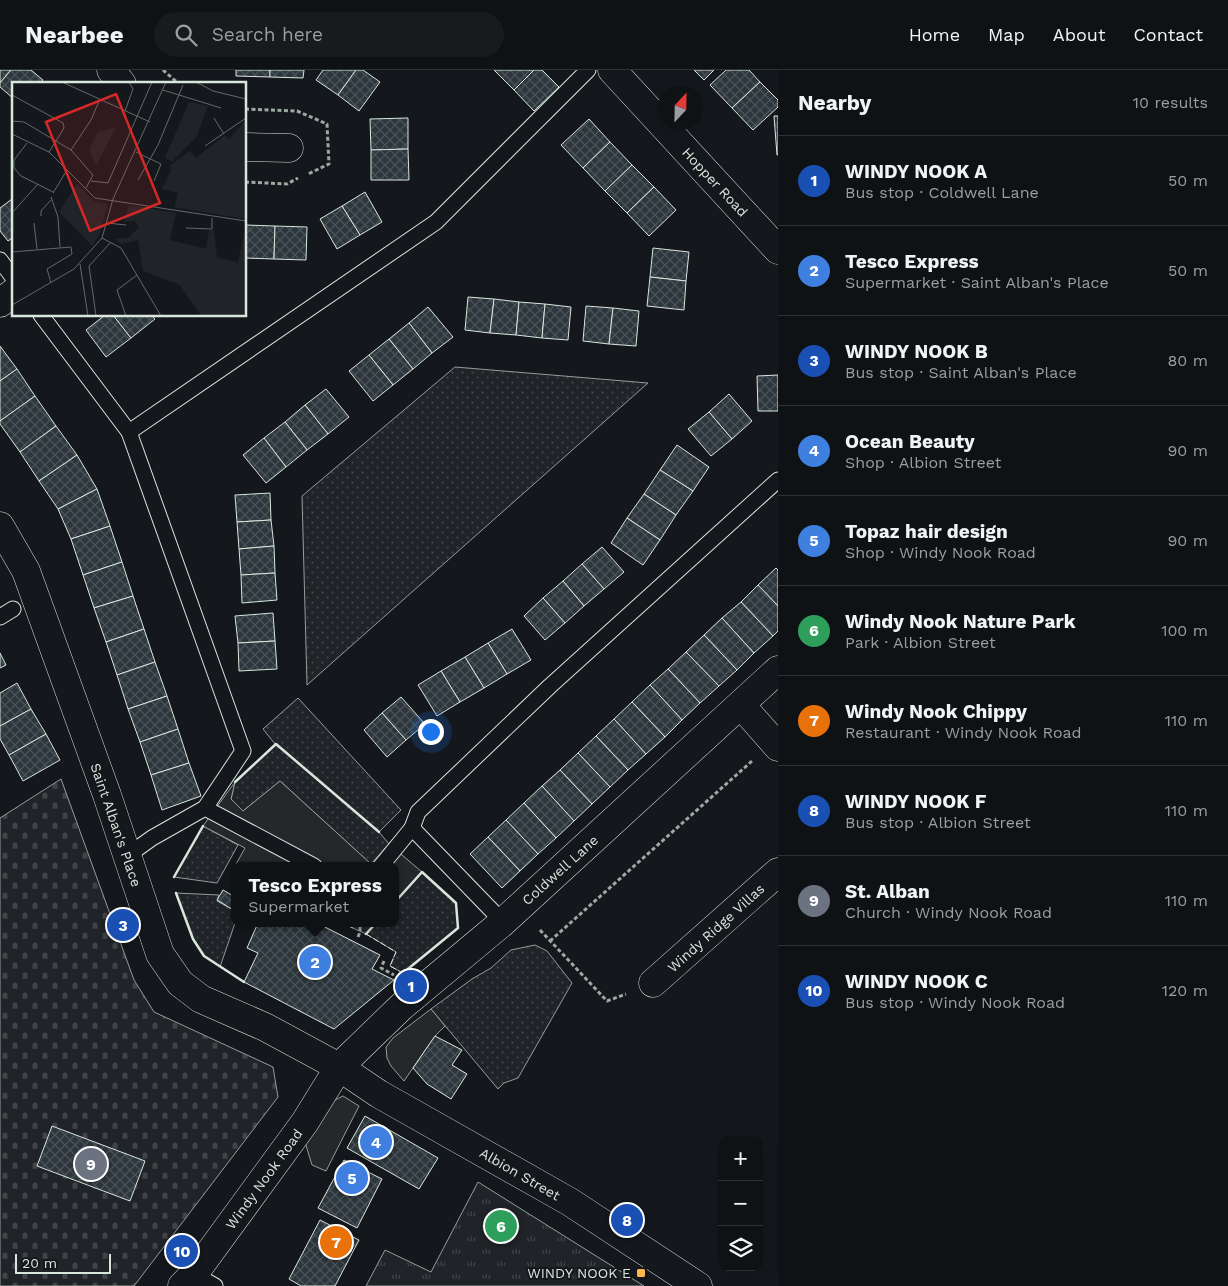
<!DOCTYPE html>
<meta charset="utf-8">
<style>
:root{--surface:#0f1215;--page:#181b1e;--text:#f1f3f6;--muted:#9b9ea0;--line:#2f3234;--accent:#ffb74d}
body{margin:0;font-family:"Work Sans",sans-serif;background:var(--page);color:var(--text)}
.controls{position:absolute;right:15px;bottom:15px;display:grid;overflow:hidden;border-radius:10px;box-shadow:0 5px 20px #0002}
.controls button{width:45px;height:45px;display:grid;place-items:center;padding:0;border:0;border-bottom:1px solid var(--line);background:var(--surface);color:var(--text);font:25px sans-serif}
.compass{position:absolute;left:658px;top:15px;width:45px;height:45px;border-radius:50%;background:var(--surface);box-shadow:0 5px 20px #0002;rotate:22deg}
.scale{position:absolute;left:15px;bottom:12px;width:96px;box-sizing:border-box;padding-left:5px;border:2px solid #d8e6dc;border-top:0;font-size:14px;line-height:18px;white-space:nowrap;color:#d8e6dc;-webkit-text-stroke:4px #14181c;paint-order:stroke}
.you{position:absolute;left:430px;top:661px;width:18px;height:18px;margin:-12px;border:4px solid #fff;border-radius:50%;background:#1a73e8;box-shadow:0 0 0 8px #1a73e833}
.badge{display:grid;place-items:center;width:32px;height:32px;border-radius:50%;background:var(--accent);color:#fff;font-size:16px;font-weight:700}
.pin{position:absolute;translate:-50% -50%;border:2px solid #fff;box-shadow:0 1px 5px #0006}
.popup{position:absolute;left:231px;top:792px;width:168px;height:65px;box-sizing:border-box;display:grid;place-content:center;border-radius:10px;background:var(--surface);filter:drop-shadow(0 1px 4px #0005);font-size:16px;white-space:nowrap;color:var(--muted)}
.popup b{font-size:19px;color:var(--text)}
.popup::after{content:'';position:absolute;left:50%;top:100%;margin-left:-10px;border:10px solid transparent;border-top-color:var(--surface)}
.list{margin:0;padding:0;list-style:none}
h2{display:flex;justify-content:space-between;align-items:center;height:65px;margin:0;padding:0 20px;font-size:21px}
h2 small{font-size:16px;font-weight:400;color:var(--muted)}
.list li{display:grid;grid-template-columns:32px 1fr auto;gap:15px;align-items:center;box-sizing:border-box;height:90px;padding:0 20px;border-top:1px solid var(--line)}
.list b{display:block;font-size:19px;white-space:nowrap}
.list p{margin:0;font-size:16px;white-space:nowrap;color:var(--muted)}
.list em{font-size:16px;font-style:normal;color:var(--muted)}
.icon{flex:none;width:28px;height:28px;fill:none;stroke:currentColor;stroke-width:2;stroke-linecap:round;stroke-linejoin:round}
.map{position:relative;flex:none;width:778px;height:1216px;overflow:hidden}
header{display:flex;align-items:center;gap:30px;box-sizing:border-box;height:70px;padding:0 25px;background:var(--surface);border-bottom:1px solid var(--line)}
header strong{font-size:24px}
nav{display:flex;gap:28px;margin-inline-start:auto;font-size:18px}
.search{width:350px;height:45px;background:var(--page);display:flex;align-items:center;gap:12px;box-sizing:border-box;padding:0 18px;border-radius:28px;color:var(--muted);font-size:19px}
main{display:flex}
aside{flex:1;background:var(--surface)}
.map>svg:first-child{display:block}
.grass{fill:url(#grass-dots);stroke:#939e99}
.cemetery{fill:url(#cemetery-stones);stroke:#939e99}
.park{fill:url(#park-tufts);stroke:#939e99}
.parking{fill:#24282b;stroke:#939e99}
.building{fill:url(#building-cross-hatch);stroke:#d8e6dc}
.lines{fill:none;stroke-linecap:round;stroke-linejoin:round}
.service-casing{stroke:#d8e6dc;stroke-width:17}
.minor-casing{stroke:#d8e6dc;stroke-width:29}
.tertiary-casing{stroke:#d8e6dc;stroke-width:29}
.path{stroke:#9da8a2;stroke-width:3;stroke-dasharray:4 2.5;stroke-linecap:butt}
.service{stroke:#14181c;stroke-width:15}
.minor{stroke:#14181c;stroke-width:28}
.tertiary{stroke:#14181c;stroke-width:28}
.fence{stroke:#d8e6dc;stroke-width:1;stroke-dasharray:6 2.5;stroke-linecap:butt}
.wall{stroke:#d8e6dc;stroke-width:2.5}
.poi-dot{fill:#ffb74d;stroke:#14181c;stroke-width:2}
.labels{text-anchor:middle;stroke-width:4;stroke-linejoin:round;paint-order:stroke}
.street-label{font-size:14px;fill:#d8e6dc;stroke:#14181c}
.poi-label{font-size:14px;fill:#d8e6dc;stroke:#14181c;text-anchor:end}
.inset-road{fill:none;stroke:#626a69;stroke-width:1}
.view{fill:#d62828;fill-opacity:0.15;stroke:#d62828;stroke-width:2.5}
.inset-edge{fill:none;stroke:#d8e6dc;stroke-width:2.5}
</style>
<header>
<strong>Nearbee</strong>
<div class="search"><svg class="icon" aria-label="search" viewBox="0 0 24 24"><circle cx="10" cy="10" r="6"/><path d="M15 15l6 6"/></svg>Search here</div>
<nav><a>Home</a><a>Map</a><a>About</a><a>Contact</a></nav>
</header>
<main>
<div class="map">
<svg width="778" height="1216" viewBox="0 0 778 1216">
<defs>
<pattern id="grass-dots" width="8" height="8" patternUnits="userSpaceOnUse" patternTransform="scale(1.25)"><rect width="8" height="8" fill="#202428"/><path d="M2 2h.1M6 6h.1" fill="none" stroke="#404447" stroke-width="1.8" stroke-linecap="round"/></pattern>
<pattern id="cemetery-stones" width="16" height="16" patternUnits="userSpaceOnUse" patternTransform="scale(1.25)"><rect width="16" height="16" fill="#202428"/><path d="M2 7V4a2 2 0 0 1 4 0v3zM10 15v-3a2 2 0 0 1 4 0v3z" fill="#404447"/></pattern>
<pattern id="park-tufts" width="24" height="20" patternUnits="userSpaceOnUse" patternTransform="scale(1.25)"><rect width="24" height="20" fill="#202428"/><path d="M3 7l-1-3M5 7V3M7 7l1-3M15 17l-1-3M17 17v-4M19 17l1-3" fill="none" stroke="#404447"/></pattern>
<pattern id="building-cross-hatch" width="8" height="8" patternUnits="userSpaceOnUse" patternTransform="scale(1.25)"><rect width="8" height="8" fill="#2c363c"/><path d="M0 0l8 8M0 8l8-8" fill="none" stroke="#4a5358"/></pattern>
</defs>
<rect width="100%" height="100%" fill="#14181c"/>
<g class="grass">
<polygon points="455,297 648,313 307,615 302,426"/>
<polygon points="298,628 401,740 379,762 389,774 371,794 280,711 243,741 231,729 235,712 275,674 263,659"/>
<polygon points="203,756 238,775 217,813 174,807"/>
<polygon points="422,802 456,833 458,858 403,903 390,896 396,882 366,864 376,853 395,853 395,832"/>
<polygon points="176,823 219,825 217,831 235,841 235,853 220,897 204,886 193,869"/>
<polygon points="535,875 547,881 572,913 518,1008 504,1013 498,1019 431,939 472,909 491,898 511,880"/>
</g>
<polygon class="cemetery" points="61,709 134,910 154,942 273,997 278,1027 134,1216 0,1216 0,748"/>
<polygon class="park" points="478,1112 644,1216 366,1216 385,1180 431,1202"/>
<g class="parking">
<polygon points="280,711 371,794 389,774 422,802 395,832 395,796 235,796 245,778 203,756 235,712 231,729 243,741"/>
<polygon points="342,853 376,853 366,864"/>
<polygon points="431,939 445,956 435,966 404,1011 391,996 387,988 386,977 393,968"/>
<polygon points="343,1026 359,1036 326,1101 312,1095 304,1069 329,1033"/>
</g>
<g class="building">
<polygon points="0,0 11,0 0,13"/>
<polygon points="11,0 31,0 43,10 40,14 14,14 14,29 0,17 0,13"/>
<polygon points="236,0 270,0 270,7 236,6"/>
<polygon points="270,0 304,0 303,8 270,7"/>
<polygon points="323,0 356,0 338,25 316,10"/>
<polygon points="356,0 363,0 380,12 359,41 338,25"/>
<polygon points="494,0 534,0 514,20"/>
<polygon points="534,0 542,0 559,17 534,41 514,20"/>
<polygon points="694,0 714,0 704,10"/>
<polygon points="726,0 749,0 760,12 732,38 710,15"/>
<polygon points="760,12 778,30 778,37 753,60 732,38"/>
<polygon points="774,46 778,46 778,85 777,85"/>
<polygon points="408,48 408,79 371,80 370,49"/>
<polygon points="589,49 610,72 583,98 561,75"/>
<polygon points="610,72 632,95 605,121 583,98"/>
<polygon points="408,79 409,110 371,110 371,80"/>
<polygon points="632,95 654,117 627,143 605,121"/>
<polygon points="654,117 676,140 649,166 627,143"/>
<polygon points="365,122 382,152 360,165 342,136"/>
<polygon points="12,129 14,132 14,167 8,171 0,161 0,138"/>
<polygon points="342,136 360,165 337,179 320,149"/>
<polygon points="245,155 275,156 274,189 245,188"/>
<polygon points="275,156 307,157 306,190 274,189"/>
<polygon points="653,178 689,182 686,211 650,207"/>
<polygon points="650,207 686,211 684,240 647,236"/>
<polygon points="468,227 494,229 490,263 465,260"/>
<polygon points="494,229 519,232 516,265 490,263"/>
<polygon points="519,232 545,234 542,268 516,265"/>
<polygon points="545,234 571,237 568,270 542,268"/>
<polygon points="586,236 613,238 609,274 583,271"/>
<polygon points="428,237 453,267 432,283 409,253"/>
<polygon points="613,238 639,241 636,276 609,274"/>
<polygon points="105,245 113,245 131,268 106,287 86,260"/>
<polygon points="113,245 151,245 155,249 131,268"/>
<polygon points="409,253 432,283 413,299 389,269"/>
<polygon points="389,269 413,299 393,315 369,285"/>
<polygon points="0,276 17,299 0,311"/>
<polygon points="369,285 393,315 373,331 349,301"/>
<polygon points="17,299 35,326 0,351 0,311"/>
<polygon points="778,305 778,341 758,341 757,306"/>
<polygon points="326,319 349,347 328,364 305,335"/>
<polygon points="729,324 752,351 732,369 709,342"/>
<polygon points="35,326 56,356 20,382 0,354 0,351"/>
<polygon points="305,335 328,364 307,380 285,352"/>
<polygon points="709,342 732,369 711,386 688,359"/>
<polygon points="285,352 307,380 286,397 264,368"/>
<polygon points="56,356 77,385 39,411 20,382"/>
<polygon points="264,368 286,397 266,413 243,385"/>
<polygon points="677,375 709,397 693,421 660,400"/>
<polygon points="77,385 97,419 58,439 39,411"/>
<polygon points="660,400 693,421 676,445 644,424"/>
<polygon points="97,419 110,456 71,469 58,439"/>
<polygon points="270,423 271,450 237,452 235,425"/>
<polygon points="644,424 676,445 660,470 627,448"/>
<polygon points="627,448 660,470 643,495 611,473"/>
<polygon points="271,450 274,476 239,479 237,452"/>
<polygon points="110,456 122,492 83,505 71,469"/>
<polygon points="274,476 275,503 241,505 239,479"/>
<polygon points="602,477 624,502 604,519 582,494"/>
<polygon points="122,492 133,526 94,538 83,505"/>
<polygon points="582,494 604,519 584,536 563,511"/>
<polygon points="776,498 778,500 778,536 758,515"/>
<polygon points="275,503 277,530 242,533 241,505"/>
<polygon points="563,511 584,536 565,553 543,528"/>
<polygon points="758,515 778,536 778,561 773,566 741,532"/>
<polygon points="133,526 144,559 106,572 94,538"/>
<polygon points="543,528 565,553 545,570 524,546"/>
<polygon points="741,532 773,566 754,583 722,548"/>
<polygon points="273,543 275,571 238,573 235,546"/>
<polygon points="722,548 754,583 737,600 704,565"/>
<polygon points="144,559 155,592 117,605 106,572"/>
<polygon points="512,559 531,590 507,604 488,573"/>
<polygon points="704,565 737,600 719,616 686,582"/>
<polygon points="275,571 277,599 239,601 238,573"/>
<polygon points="488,573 507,604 484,618 465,587"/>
<polygon points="686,582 719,616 700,633 668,599"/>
<polygon points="0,583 6,595 0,598"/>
<polygon points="465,587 484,618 460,632 441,601"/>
<polygon points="155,592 167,626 128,639 117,605"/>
<polygon points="668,599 700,633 682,650 650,615"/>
<polygon points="441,601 460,632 437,646 418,615"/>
<polygon points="17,613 31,639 0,656 0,623"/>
<polygon points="650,615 682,650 665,667 632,632"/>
<polygon points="167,626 178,659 140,672 128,639"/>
<polygon points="401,627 425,654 406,670 382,643"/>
<polygon points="632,632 665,667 646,684 614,649"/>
<polygon points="31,639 46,664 9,685 0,669 0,656"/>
<polygon points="382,643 406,670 387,687 364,660"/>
<polygon points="614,649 646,684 628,700 596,666"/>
<polygon points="178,659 189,693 151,705 140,672"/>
<polygon points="46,664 60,690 23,711 9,685"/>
<polygon points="596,666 628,700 610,717 578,683"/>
<polygon points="578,683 610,717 592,734 560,700"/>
<polygon points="189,693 201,726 162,740 151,705"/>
<polygon points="560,700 592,734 574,751 542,716"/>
<polygon points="542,716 574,751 556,768 524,733"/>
<polygon points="524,733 556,768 538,784 506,750"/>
<polygon points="506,750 538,784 520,801 488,767"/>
<polygon points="488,767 520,801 502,818 470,784"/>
<polygon points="223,820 235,827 235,841 217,830"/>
<polygon points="258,853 317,853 380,885 372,899 394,910 334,959 244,912 258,883 247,878"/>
<polygon points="435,966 462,980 452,995 467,1004 451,1029 427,1014 413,998"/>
<polygon points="365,1046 438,1088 419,1119 347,1078"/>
<polygon points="52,1056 145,1091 130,1131 37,1096"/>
<polygon points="344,1090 382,1109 357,1158 318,1138"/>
<polygon points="320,1150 359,1170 335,1216 301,1216 289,1209"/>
</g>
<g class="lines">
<defs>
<g id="service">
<polyline points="0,190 14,209"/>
<polyline points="41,245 129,362 243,681 205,738 152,768 127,786"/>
<polyline points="129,362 436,152 588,0"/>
<polyline points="0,547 13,539"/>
<polyline points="205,738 314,796"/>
<polyline points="412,758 503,852"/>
<polyline points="381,796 412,758 418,742 550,616 778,410"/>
<polyline points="194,1204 215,1216"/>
</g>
<g id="minor">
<polyline points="111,0 122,14"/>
<polyline points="612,0 778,180"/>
<polyline points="245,77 289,78"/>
<polyline points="0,233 14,222"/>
<polyline points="741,635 778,677"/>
<polyline points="653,913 778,802"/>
</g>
<g id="tertiary">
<polyline points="0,456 26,501 107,725 160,884 180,913 201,929 265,957 339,997 379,1024 570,1132 698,1216"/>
<polyline points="182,1216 194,1204 305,1052 339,997 401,937 503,852 778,600"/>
</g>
</defs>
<use href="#service" class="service-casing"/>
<use href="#minor" class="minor-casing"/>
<use href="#tertiary" class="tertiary-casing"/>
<g class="path">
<polyline points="163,0 179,14"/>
<polyline points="245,39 297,41 327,54 329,94 308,104"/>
<polyline points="245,112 287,114 298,108"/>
<polyline points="540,860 607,931 626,924"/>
<polyline points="358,867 360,862 360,853"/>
<polyline points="550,871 752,691"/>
<polyline points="384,891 381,898 394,905"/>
</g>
<use href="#service" class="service"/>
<use href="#minor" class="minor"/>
<use href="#tertiary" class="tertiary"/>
<g class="fence">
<polyline points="342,853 353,858"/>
<polyline points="366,864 396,882 390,896 403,903"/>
</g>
<g class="wall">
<polyline points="235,712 276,674 379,762"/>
<polyline points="174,807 203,756"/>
<polyline points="176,823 193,869 204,886 244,912"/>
<polyline points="395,832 422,802 456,833 458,858 403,903"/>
<polyline points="366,864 376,853"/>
</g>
</g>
<rect class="poi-dot" x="636" y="1198" width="10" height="10" rx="2.5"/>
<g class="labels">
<g class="street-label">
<text transform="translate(715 112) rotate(47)" y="5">Hopper Road</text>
<text transform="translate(116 755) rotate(71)" y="5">Saint Alban's Place</text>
<text transform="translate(560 800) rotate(-42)" y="5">Coldwell Lane</text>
<text transform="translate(716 858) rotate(-42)" y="5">Windy Ridge Villas</text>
<text transform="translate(520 1104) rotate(30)" y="5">Albion Street</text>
<text transform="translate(264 1109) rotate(-54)" y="5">Windy Nook Road</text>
</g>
<g class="poi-label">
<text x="631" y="1208">WINDY NOOK E</text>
</g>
</g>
<g transform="translate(12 12)">
<rect width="234" height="234" fill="#14181c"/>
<path d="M104,45L84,84L77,67L86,50Z" fill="#202428"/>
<path d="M65,102L82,119L96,122L88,152L80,164L47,130Z" fill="#202428"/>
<path d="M234,38V137L162,125L166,111L150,107L159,89L157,84L178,69L184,76L213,53L217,57ZM117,123L164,131L158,158L194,167L197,148H202L205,176L226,180L234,143V234H189L168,203L131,189L126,158L109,162L103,157L116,156L127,145L123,139L112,140Z" fill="#202428"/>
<path d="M177,20L196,24L185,54L160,80L153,76Z" fill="#202428"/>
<path class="inset-road" d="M50,0L138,40M184,0L201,9L234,17M151,8L209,26M0,13L51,41L52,46L37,70M113,29L121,7L117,0M202,36L212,52M0,39L12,40L59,68L81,93L74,106M0,52L37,70L83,116L234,139M15,61L2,78V86L9,94L41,110M193,64L234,36M59,68L79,38L88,17M124,70L149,82L142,99M126,98L146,63L171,3M79,99L96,101L140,0M41,111L55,88M39,115L46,135L48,165M0,131L26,102M29,134V129L39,118M22,141L25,167M95,141L114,143M174,146L200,147V136M90,156L109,166L149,234M0,170L59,165L60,172L35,187L39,201M68,182L76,234M0,223L62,187L90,156L101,117L154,0M84,234L77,184L99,160M114,234L105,208L125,193"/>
<path class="view" d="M104,12L148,121L78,149L34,40Z"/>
<rect width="234" height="234" class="inset-edge"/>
</g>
</svg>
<div class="controls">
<button>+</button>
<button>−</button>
<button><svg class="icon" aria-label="layers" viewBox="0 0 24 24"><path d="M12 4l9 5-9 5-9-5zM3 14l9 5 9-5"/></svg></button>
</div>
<svg class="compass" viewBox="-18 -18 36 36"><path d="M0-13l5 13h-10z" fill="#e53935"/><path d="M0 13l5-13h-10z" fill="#9b9ea0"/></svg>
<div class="scale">20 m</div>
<div class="you"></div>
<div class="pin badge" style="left:411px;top:916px;background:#1a4fb4">1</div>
<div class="pin badge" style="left:315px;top:892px;background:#3f7fe0">2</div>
<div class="popup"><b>Tesco Express</b>Supermarket</div>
<div class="pin badge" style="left:123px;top:855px;background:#1a4fb4">3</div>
<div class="pin badge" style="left:376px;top:1072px;background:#3f7fe0">4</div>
<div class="pin badge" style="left:352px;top:1108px;background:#3f7fe0">5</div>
<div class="pin badge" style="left:501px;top:1156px;background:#2e9e5b">6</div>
<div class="pin badge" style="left:336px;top:1172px;background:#e8710a">7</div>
<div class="pin badge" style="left:627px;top:1150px;background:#1a4fb4">8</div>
<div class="pin badge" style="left:91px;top:1094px;background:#6b7280">9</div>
<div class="pin badge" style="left:182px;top:1181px;background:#1a4fb4">10</div>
</div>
<aside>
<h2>Nearby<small>10 results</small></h2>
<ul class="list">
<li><span class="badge" style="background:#1a4fb4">1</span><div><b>WINDY NOOK A</b><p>Bus stop · Coldwell Lane</p></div><em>50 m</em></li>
<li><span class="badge" style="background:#3f7fe0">2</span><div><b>Tesco Express</b><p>Supermarket · Saint Alban's Place</p></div><em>50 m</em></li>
<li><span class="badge" style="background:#1a4fb4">3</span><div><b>WINDY NOOK B</b><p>Bus stop · Saint Alban's Place</p></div><em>80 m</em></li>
<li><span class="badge" style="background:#3f7fe0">4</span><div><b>Ocean Beauty</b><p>Shop · Albion Street</p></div><em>90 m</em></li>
<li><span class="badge" style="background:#3f7fe0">5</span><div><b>Topaz hair design</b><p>Shop · Windy Nook Road</p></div><em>90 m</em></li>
<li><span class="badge" style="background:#2e9e5b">6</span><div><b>Windy Nook Nature Park</b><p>Park · Albion Street</p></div><em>100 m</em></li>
<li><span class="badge" style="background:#e8710a">7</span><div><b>Windy Nook Chippy</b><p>Restaurant · Windy Nook Road</p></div><em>110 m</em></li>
<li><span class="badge" style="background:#1a4fb4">8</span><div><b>WINDY NOOK F</b><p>Bus stop · Albion Street</p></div><em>110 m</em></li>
<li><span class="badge" style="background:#6b7280">9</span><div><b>St. Alban</b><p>Church · Windy Nook Road</p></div><em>110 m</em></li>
<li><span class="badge" style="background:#1a4fb4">10</span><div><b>WINDY NOOK C</b><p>Bus stop · Windy Nook Road</p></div><em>120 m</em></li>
</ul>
</aside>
</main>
